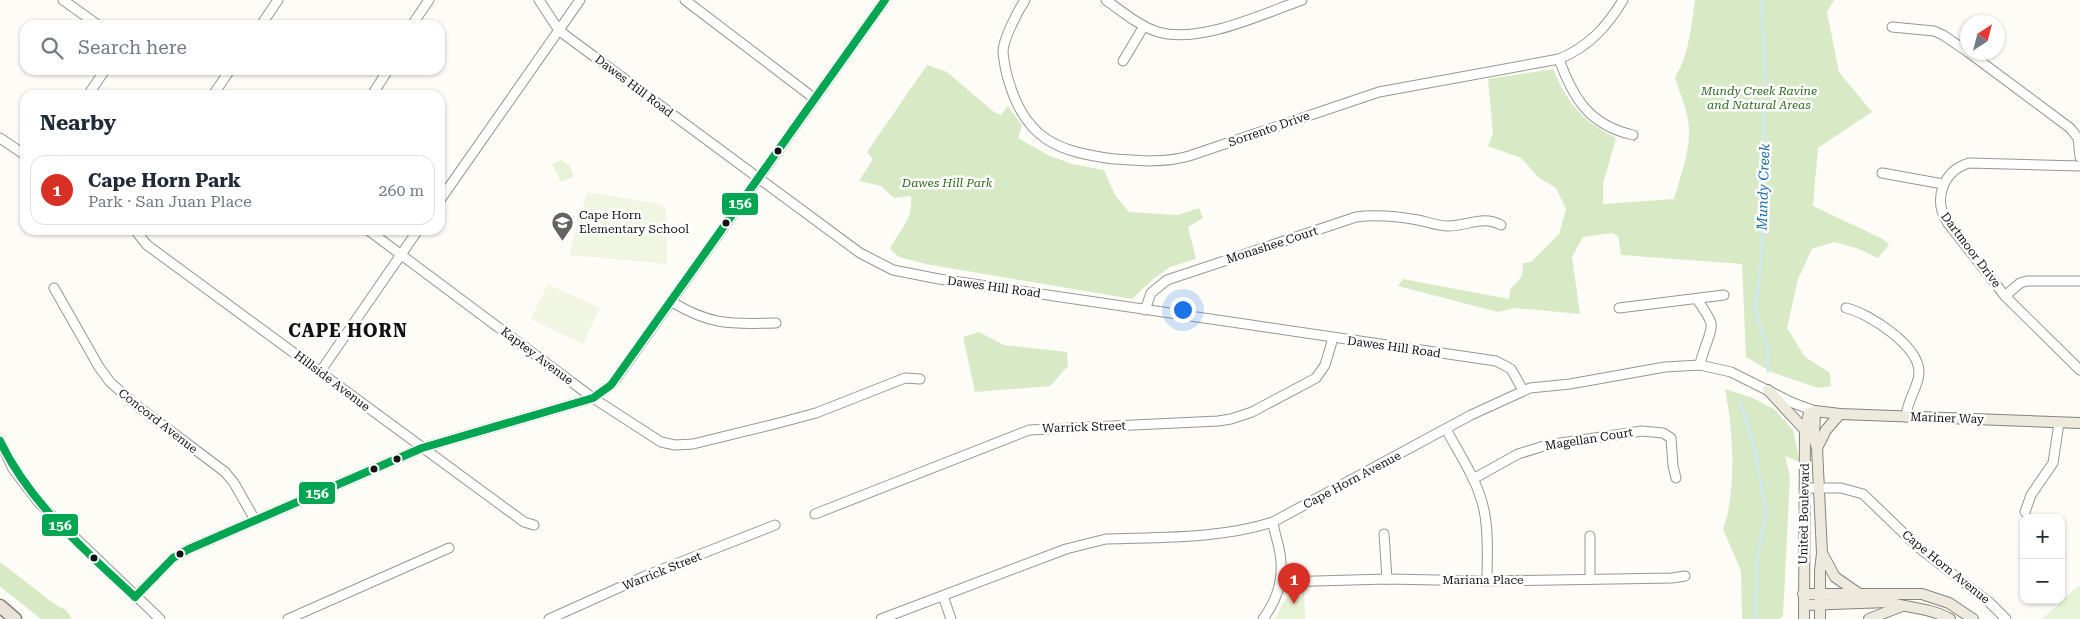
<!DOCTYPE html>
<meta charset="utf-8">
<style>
:root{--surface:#fff;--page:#f6f6f7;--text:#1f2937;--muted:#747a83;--line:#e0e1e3;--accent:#d93025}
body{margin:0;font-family:"Roboto Serif",serif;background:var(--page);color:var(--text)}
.controls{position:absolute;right:15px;bottom:15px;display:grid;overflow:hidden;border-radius:10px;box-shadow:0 1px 4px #0004}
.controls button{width:45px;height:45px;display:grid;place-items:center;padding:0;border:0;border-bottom:1px solid var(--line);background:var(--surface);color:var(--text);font:25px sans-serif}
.compass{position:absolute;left:1960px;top:15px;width:45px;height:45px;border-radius:50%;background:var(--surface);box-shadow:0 1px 4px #0004;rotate:36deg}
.you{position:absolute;left:1182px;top:309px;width:18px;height:18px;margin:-12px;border:4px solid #fff;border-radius:50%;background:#1a73e8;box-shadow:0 0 0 8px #1a73e833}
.badge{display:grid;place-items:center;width:32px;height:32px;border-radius:50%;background:var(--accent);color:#fff;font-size:16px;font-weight:700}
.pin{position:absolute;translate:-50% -41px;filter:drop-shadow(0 1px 2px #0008)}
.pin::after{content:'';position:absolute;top:26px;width:18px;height:15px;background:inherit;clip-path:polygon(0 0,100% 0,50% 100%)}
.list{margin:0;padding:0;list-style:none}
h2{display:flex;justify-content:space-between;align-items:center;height:65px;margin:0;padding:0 20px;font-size:21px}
h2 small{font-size:16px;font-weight:400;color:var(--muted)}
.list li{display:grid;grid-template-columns:32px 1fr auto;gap:15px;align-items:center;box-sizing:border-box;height:70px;margin:0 10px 10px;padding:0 10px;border:1px solid var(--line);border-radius:15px}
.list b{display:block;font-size:19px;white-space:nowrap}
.list p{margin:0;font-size:16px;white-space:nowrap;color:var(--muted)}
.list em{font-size:16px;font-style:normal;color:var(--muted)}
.icon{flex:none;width:28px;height:28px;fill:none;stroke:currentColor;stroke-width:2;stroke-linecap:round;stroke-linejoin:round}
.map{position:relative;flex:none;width:2080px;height:619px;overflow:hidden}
.search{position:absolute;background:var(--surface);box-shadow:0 1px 4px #0004;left:20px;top:20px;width:425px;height:55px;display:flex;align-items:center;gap:12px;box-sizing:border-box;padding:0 18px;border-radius:15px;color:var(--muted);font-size:19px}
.panel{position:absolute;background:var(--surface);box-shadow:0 1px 4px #0004;left:20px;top:90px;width:425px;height:145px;border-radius:15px}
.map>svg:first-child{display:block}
.green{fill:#e7f3d7}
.forest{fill:#d8eac5}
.pitch{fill:#f0f6e1}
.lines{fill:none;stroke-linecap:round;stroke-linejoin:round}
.stream{stroke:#cde8f7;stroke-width:2.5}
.minor-casing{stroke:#979795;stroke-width:11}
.major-casing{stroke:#858482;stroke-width:12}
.highway-casing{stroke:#858482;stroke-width:15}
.minor{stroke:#fffffe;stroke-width:9}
.major{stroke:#ede9dc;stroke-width:10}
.highway{stroke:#eae1d8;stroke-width:12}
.bus-1-casing{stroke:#fff;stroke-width:11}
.bus-1{stroke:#00a651;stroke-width:8}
.bus-dot{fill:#111;stroke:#fff;stroke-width:2}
.labels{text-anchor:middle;stroke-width:5;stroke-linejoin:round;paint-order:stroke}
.street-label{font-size:12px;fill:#111;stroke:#fff}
.park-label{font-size:12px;font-style:italic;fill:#2f6b1f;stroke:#fff}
.poi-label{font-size:12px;fill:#111;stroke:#fff;text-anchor:start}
.water-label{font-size:14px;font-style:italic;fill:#1768a6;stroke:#fff}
.district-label{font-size:18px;font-weight:bold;letter-spacing:1px;fill:#111;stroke:#fff}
.line-badge{stroke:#fff;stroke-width:2}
.badge-label{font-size:14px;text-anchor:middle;font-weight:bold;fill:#fff}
</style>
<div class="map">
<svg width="2080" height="619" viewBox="0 0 2080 619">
<rect width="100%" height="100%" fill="#fdfcf7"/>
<g class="green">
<polygon points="561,160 570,166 573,177 561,182 552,164"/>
<polygon points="2077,587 2080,587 2080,619 2042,619"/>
<path d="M1304,591L1305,619H1275C1284,604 1284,592 1304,591Z"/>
</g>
<g class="forest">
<path d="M1695,0H1834L1827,12L1839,72L1872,112L1818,148L1813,206L1883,239L1889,245L1878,258L1859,249L1834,242L1812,249L1798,279L1787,328L1805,357L1830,373L1831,386L1818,388L1771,372L1746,357L1742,264L1621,255L1618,236L1612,233L1583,237L1572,257L1580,314L1515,308L1498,312L1398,286L1403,279L1509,299L1510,290L1522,276L1523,263L1531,262L1559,234L1566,209L1556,188L1539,178L1521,158L1488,146L1493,133L1488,79L1553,69C1568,104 1582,121 1616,138L1603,184V204L1674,199C1680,178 1688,157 1689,135C1690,116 1681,96 1675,78C1689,54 1691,28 1695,0Z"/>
<path d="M927,65L947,72L994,112L1001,115L1008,106L1022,126L1018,138L1048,155L1072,164L1104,170L1115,195L1129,212L1177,215L1199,208L1203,218L1188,227L1196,259L1170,267L1152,280L1132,299L926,264L899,257L890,249C900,228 913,222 911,196L894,198L881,186L859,181L873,159L867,152Z"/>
<polygon points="979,332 1004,345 1067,352 1068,366 1050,386 975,392 963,337"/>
<path d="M1725,389L1753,398L1774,409L1793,430L1800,462L1785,456L1790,477L1783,616L1779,619H1742L1741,571L1723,529C1737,493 1733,427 1725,389Z"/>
<polygon points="0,562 56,605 66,610 72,619 41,619 3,589 0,586"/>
</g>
<g class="pitch">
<polygon points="587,192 659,204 666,209 667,264 569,255"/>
<polygon points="548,284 600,308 583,344 531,319"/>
</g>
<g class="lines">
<g class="stream">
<polyline points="1762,0 1766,101 1764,116 1763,227 1760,272 1755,309 1768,349 1768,372"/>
<polyline points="1740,402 1747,421 1757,461 1766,512 1757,560 1755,619"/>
</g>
<defs>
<g id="minor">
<polyline points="63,0 98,25"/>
<polyline points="539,0 558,29 565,35 860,253 893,270 939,279 1496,361 1511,369 1523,390"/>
<polyline points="685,0 815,99"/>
<path d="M1025,0C1018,11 1003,39 1003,52C1004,62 1006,73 1009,82C1026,140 1059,152 1114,159C1140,161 1164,163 1189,156L1379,92L1559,59C1588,47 1607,27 1623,0"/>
<path d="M1106,0C1123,12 1139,26 1158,32C1200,44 1262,14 1302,0"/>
<polyline points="261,25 278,0"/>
<polyline points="412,25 429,0"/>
<polyline points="1892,27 1934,31 1943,35 1968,52"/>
<polyline points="1968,52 2070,128 2078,138 2080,157"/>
<path d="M1559,59C1573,98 1589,125 1633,135"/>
<polyline points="1123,61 1144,26"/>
<polyline points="88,95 105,70"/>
<polyline points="213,95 230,70"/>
<polyline points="372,95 388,70"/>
<polyline points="0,138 25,155"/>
<path d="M2080,166L1969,163C1943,171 1933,199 1947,222L2005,296L2080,370"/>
<polyline points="1882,173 1943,184"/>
<polyline points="440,200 580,0"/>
<polyline points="135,230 147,245 524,522 534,525"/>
<polyline points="368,230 593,398 661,442 675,445 693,444 771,425 816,413 905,378 920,379"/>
<polyline points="54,288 99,367 110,382 136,405 225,472 234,483 255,520"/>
<polyline points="2005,296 2020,283 2027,281 2080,281"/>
<path d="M1697,299C1701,306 1708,314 1711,323C1713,332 1702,351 1700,365"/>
<path d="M672,302C712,326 731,324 776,323"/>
<polyline points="1619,308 1724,295"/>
<path d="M1846,308C1869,313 1919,346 1919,372C1919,387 1907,399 1906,417"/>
<path d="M1145,310L1151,293L1167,280L1356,217C1377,214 1396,216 1418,220C1428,222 1438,226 1448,226C1468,226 1483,215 1501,225"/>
<polyline points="320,372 418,230"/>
<path d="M1446,429C1460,455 1478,481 1484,510C1489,533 1487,558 1487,581"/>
<polyline points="0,441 13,469 39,503 160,619"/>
<polyline points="1473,479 1518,454 1547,445 1642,431 1663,433 1671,438 1673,466 1676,478"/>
<polyline points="1805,488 1841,488 1863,494 1919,548 1989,602 2006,619"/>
<polyline points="2025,512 2031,495 2053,463 2059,423"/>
<polyline points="815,514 1029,430 1218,421 1231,419 1252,412 1316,378 1325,365 1333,338"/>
<polyline points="1384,534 1387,579"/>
<polyline points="1590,579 1590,536"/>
<polyline points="1281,582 1387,579 1487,581 1672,578 1685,576"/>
<polyline points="943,596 951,619"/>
<polyline points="135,597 173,558 189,549 422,448 593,398 611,385 618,376 885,0"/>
<polyline points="288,619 449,548"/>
<polyline points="549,619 645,576 775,525"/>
<path d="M881,619L1066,549L1106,539C1162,537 1219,539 1273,522L1471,415L1530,388L1570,384L1665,367L1700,365L1731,372L1793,403L1815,411"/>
<path d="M1263,619C1279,597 1285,575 1279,548C1277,539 1274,531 1273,522"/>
</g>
<g id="major">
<polyline points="1768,390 1805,430"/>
<polyline points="1817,448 1826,430 1840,414"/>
<polyline points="1822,553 1835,577 1858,593"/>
<polyline points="1803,594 1922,594 1949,603 1973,619"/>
<path d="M1804,605L1888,602C1909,608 1931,608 1950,619"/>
<polyline points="1804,619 1805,430 1809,413"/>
<polyline points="1820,619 1820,571 1822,553 1817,448 1814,439 1815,411 1840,414 2080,423"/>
<polyline points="1869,619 1902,606"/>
</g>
<polyline id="highway" points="0,606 15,619"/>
</defs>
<use href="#minor" class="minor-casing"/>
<use href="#major" class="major-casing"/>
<use href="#highway" class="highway-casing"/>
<use href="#minor" class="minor"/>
<use href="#major" class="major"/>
<use href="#highway" class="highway"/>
<defs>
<g id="bus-1">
<path d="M0,441C30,504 85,550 135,597"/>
<polyline points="135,597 173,558 189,549 422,448 593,398 611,385 885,0"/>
</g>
</defs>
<use href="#bus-1" class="bus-1-casing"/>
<use href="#bus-1" class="bus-1"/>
</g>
<defs>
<symbol id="school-pin" viewBox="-11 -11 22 30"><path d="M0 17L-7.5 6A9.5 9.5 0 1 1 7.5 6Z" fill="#646362" stroke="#fff"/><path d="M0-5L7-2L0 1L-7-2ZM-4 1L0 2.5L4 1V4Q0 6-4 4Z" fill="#fff"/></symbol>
</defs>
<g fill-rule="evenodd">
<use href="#school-pin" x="550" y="210" width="25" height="34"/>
</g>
<g class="bus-dot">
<circle cx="778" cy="151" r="4.5"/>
<circle cx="726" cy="223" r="4.5"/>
<circle cx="397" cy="459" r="4.5"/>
<circle cx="374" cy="469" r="4.5"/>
<circle cx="180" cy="554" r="4.5"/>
<circle cx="94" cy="558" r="4.5"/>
</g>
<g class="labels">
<g class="street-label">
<text transform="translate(634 86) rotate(37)" y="4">Dawes Hill Road</text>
<text transform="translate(1269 129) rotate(-19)" y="4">Sorrento Drive</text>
<text transform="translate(1272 245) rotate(-18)" y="4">Monashee Court</text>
<text transform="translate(1971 250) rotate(53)" y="4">Dartmoor Drive</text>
<text transform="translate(994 287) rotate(8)" y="4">Dawes Hill Road</text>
<text transform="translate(1394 347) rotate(8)" y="4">Dawes Hill Road</text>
<text transform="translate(537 356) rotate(37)" y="4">Kaptey Avenue</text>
<text transform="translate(332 381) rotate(37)" y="4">Hillside Avenue</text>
<text transform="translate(1947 418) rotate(2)" y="4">Mariner Way</text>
<text transform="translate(158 421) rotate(38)" y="4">Concord Avenue</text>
<text transform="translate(1084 427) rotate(-2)" y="4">Warrick Street</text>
<text transform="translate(1589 439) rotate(-9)" y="4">Magellan Court</text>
<text transform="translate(1352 480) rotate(-28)" y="4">Cape Horn Avenue</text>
<text transform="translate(1804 514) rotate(-89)" y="4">United Boulevard</text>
<text transform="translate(1946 567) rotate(39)" y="4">Cape Horn Avenue</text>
<text transform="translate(662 571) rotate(-22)" y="4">Warrick Street</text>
<text x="1483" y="584">Mariana Place</text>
</g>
<g class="park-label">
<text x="1759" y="95">Mundy Creek Ravine<tspan x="1759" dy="14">and Natural Areas</tspan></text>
<text x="947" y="187">Dawes Hill Park</text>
</g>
<g class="poi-label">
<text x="579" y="219">Cape Horn<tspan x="579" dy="14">Elementary School</tspan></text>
</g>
<g class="water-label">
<text transform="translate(1763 187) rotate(-88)" y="5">Mundy Creek</text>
</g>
<g class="district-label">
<text x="348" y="337">CAPE HORN</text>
</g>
</g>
<g class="line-badge">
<rect x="721" y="192" width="38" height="24" rx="5" fill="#00a651"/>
<rect x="298" y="481" width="38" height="24" rx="5" fill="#00a651"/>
<rect x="41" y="513" width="38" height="24" rx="5" fill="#00a651"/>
</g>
<g class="badge-label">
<text x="740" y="208">156</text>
<text x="317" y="498">156</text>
<text x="60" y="530">156</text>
</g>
</svg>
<div class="controls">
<button>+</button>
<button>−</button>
</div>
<svg class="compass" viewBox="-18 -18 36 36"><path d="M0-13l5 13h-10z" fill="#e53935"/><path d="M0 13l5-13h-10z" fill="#747a83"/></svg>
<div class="you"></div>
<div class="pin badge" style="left:1294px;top:604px">1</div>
<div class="search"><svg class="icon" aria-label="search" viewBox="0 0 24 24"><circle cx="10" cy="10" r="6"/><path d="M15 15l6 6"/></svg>Search here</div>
<section class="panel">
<h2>Nearby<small></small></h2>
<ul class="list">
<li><span class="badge">1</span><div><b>Cape Horn Park</b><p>Park · San Juan Place</p></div><em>260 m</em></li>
</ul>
</section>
</div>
